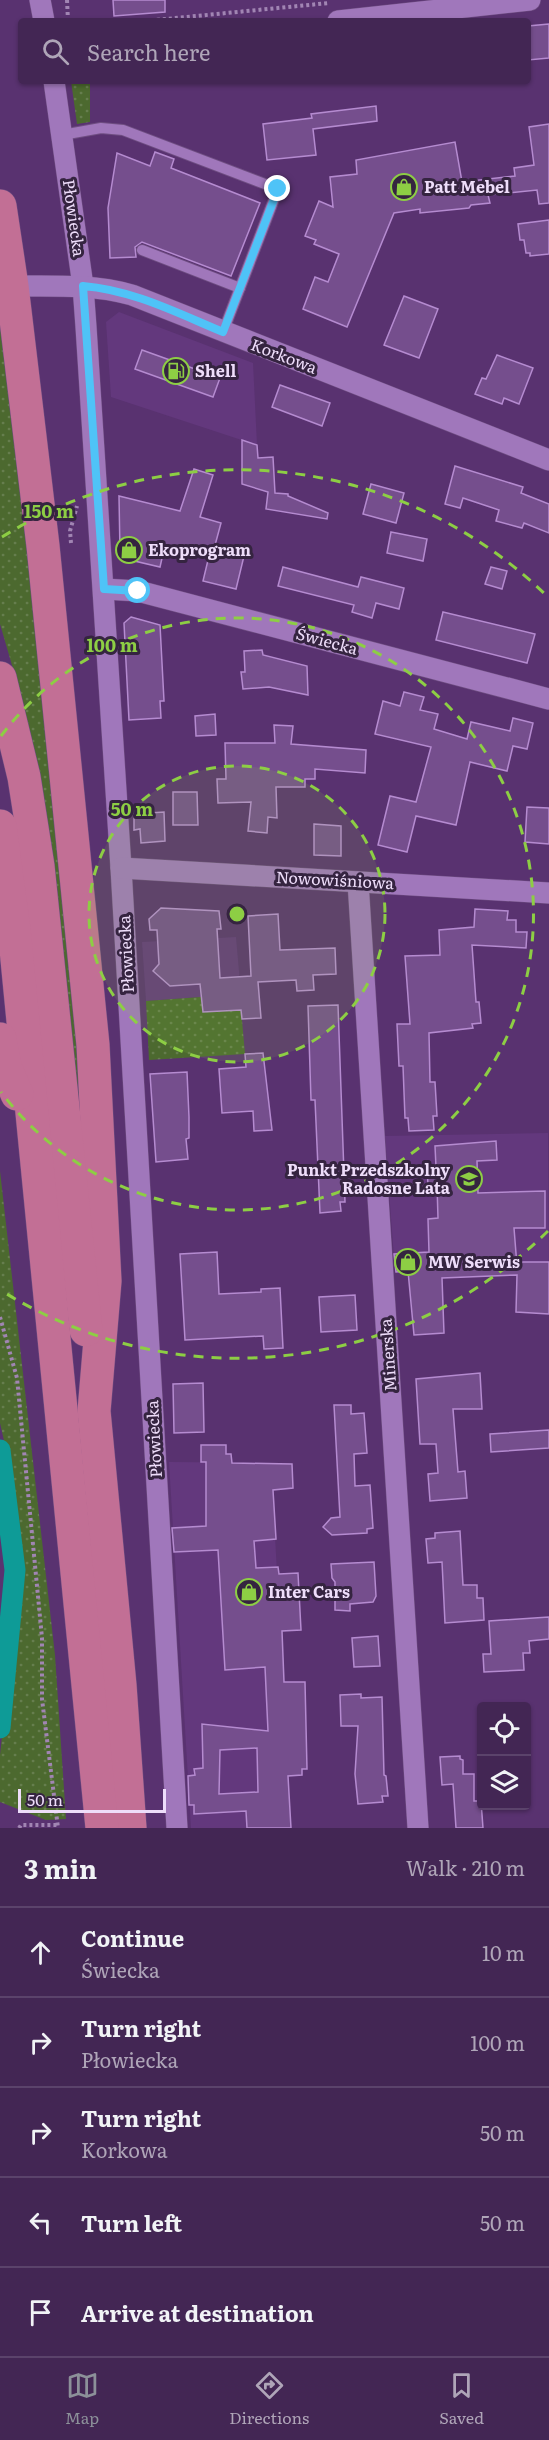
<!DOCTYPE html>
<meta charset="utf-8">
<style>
:root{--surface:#432654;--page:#4a2e5a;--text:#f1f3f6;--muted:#afa5b8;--line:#5b436b;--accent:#8c9099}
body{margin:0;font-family:Literata,serif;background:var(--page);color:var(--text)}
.controls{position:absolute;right:18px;bottom:18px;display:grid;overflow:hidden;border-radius:6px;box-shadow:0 2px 4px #0004}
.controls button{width:54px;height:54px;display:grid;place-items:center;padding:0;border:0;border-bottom:2px solid var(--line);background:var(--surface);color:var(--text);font:30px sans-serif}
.scale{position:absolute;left:18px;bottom:15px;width:148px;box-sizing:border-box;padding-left:6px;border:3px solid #eeddfa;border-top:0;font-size:16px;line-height:21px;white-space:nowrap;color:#eeddfa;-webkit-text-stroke:4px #352440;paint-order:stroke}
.stop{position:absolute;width:18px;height:18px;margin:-14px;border:4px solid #4fc3f7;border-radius:50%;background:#fff}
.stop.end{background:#4fc3f7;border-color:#fff;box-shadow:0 2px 6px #0008}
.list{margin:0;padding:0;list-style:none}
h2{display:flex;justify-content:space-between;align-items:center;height:78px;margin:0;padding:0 24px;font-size:26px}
h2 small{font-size:20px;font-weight:400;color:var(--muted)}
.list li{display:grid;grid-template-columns:39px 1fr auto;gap:18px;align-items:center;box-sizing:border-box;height:90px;padding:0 24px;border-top:2px solid var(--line)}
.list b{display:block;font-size:22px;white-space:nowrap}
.list p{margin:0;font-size:20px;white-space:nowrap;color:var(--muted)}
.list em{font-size:20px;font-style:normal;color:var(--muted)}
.icon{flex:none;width:33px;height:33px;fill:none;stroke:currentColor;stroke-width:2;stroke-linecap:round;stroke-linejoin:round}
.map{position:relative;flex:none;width:549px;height:1828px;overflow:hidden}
.search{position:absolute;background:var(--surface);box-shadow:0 2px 4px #0004;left:18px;right:18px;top:18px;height:66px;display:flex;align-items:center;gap:15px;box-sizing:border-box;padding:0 21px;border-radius:6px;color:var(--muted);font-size:22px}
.sheet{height:528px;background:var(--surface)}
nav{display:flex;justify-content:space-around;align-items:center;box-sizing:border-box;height:84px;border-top:2px solid var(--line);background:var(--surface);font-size:16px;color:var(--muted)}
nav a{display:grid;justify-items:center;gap:3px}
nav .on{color:var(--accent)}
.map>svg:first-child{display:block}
.built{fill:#63387d}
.grass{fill:url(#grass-dots)}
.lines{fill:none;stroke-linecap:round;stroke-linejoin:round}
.canal{stroke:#0e9b97;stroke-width:21}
.building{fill:#754e8d;stroke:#b58bd0;stroke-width:1.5;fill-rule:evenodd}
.service-casing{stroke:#6f4e82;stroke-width:12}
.minor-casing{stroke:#6f4e82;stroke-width:22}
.primary-casing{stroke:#6f4e82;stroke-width:34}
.path{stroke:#a185b3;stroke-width:4;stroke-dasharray:3 3;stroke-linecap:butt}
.service{stroke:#a077bb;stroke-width:10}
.minor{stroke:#a077bb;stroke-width:21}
.primary{stroke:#c26f95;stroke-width:33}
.route{stroke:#4fc3f7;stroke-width:8}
.ring{fill:none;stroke:#8dce44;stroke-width:3;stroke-dasharray:10 8}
.labels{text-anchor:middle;stroke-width:6;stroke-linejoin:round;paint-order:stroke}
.poi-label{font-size:16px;font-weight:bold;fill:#eeddfa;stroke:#352440;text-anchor:start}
.street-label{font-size:16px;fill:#eeddfa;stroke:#352440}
.centre{fill:#8dce44;stroke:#352440;stroke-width:3}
.ring-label{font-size:18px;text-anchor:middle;font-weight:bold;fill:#8dce44;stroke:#352440;stroke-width:6;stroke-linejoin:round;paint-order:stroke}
</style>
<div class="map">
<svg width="549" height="1828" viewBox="0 0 549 1828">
<defs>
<pattern id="grass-dots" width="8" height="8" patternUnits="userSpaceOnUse" patternTransform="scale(1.5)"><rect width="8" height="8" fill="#4c692f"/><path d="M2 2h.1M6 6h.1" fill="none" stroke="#667e4e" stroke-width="1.8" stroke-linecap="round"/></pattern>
</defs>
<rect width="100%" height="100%" fill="#593270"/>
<g class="built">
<polygon points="119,312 253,363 257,445 111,397 106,322"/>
<polygon points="236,937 241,994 146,1001 142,942"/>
<polygon points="548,1133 549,1262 395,1272 385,1136"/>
<polygon points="169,1462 271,1463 291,1828 191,1828"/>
</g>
<g class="grass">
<polygon points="71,81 90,81 90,122 77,124"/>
<polygon points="0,319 14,411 77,1012 90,1211 23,703 0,624"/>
<polygon points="201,997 203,1012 241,1009 245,1054 149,1060 146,1001"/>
<polygon points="0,1171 55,1655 66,1819 46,1820 0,1802 0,1755 20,1566 9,1463 0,1423"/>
</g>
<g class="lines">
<polyline class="canal" points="0,1450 15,1570 0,1728"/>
</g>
<g class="building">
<polygon points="113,0 165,0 165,12 114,16"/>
<polygon points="549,24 549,58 528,60 528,26"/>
<polygon points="376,106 377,121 313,129 316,155 267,160 263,124 312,118 311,114"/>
<polygon points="549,124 549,203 539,204 537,190 488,195 490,203 471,205 469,208 420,213 420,209 394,213 347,327 303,309 315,277 328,282 339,254 314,244 316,240 305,236 319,201 333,207 330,177 357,174 356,160 455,142 462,182 515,176 514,168 534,165 529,127"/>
<polygon points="155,152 174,159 171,168 260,203 231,276 142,242 135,247 136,257 110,258 108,208 117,153 150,166"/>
<polygon points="549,220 549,254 530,256 530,253 526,253 524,240 520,240 518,224"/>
<polygon points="404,296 438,309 419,358 384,345"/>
<polygon points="142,350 220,378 213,397 135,369"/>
<polygon points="497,355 533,368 519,404 504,398 502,404 475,394 482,378 486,379"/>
<polygon points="280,385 330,403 322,426 272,407"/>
<polygon points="242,440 257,445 258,458 273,457 275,493 288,494 288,496 328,513 327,519 266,509 268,492 242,484"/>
<polygon points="455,466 523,487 521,493 549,504 549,533 524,523 522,528 496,521 499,510 463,498 460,508 445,504"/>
<polygon points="194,469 213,475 200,517 221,523 214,549 244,556 236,589 203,581 209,556 165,545 160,567 126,559 120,552 119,496 180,511"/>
<polygon points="371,484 404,493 396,523 363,514"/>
<polygon points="391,532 427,539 423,561 387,553"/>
<polygon points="283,567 358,587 361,577 404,588 399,609 376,603 372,618 352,612 354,605 278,586"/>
<polygon points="491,567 507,571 502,589 485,584"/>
<polygon points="443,612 535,634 527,663 436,640"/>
<polygon points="131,617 160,625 164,701 160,701 161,718 129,720 124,623"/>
<polygon points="262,650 263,655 307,666 308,695 269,687 243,689 241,672 245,672 244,651"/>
<polygon points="404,692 424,697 420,710 438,714 434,729 467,739 471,722 510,731 513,718 533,723 527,749 513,746 507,771 470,762 456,825 416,816 407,852 378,845 390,796 416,802 431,747 375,734 383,701 400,706"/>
<polygon points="215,714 216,735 196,736 195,716"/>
<polygon points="274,725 293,726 291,744 366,750 365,773 315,769 315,779 305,779 305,787 276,787 277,818 268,817 267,833 248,831 251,802 218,803 217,779 226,779 225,743 275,743"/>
<polygon points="173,792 197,792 198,825 173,825"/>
<polygon points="527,807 549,808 549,844 525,842"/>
<polygon points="164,812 165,841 141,843 140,829 134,830 134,814"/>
<polygon points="314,824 341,826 341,856 314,855"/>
<polygon points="161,908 219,911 221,929 217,929 220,978 251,976 248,916 278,914 280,950 335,948 336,974 313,975 314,990 297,991 296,980 258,982 261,1018 242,1019 241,1010 203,1012 200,984 170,986 153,971 159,964 157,930 150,930 149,919"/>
<polygon points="475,909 508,911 507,920 516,920 516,932 527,932 526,948 472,945 476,1002 479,1002 481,1023 472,1024 473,1028 429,1033 430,1082 435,1082 437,1116 433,1116 434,1130 409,1131 408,1118 405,1118 403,1066 399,1066 397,1024 410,1024 405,956 440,955 439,930 474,927"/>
<polygon points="338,1005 345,1202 340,1202 341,1211 320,1213 315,1100 311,1100 308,1006"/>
<polygon points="263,1053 272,1130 254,1131 253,1111 222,1113 219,1069 246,1067 245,1054"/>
<polygon points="187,1072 189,1117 189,1138 186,1139 188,1159 156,1162 150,1074"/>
<polygon points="496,1141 497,1160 477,1161 478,1193 545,1191 545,1228 514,1228 517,1266 517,1262 549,1262 549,1314 516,1312 517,1275 442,1278 444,1333 414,1335 408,1271 396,1272 394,1254 429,1252 428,1219 438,1218 437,1185 428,1185 427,1168 436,1167 435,1146"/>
<polygon points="217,1252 219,1294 261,1292 261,1289 280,1288 283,1348 264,1349 263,1336 185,1340 180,1254"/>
<polygon points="355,1295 357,1330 321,1332 319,1297"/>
<polygon points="480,1373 482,1409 453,1409 458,1472 465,1471 467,1498 430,1501 428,1474 438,1473 436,1444 420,1444 416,1379"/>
<polygon points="203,1383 204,1432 174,1433 173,1384"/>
<polygon points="334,1405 351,1405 351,1414 364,1413 367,1453 354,1454 355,1486 370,1485 373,1528 367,1529 367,1533 332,1535 323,1527 331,1518 340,1517"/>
<polygon points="549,1430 549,1448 491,1452 490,1434"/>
<path d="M201,1445H226V1454H231L232,1463L292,1464L293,1488L273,1490L276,1539L254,1541L256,1568L278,1567L279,1574L298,1573L301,1630L282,1631L284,1682H305L307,1769H302V1775L288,1776L291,1828H247L246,1811L194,1814V1805H189L188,1776L195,1775L194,1769L203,1768L202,1724L268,1731L265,1667L225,1670L218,1550L174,1552L172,1528L206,1526V1462H201ZM257,1748L258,1792L219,1794L220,1750Z"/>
<polygon points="460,1531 463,1585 477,1585 477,1598 483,1598 484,1620 445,1623 442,1562 428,1563 426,1539 435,1538 435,1533"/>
<polygon points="374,1562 376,1596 373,1602 350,1604 350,1611 335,1610 335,1582 332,1578 331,1564"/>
<polygon points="549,1617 549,1639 529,1641 530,1653 523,1653 524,1670 484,1672 483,1654 491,1654 489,1621"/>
<polygon points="378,1636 380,1666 354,1667 352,1638"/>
<polygon points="361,1694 361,1698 382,1697 384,1775 386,1776 388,1796 382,1796 383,1802 358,1804 355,1774 358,1726 341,1726 340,1695"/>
<polygon points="460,1756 460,1759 463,1760 463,1774 474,1774 474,1801 481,1801 483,1828 456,1828 453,1784 442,1785 440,1757"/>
</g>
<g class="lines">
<defs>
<g id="service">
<polyline points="62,135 101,128 123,130 278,189 223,332"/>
<polyline points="142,250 240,288"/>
</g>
<g id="minor">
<polyline points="40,0 44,21"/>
<polyline points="338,21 530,0"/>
<polyline points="54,81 83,286 86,327 121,868 177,1828"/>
<path d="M12,286C53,286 93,284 132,295L549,460"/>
<polyline points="104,589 138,591 549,699"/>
<polyline points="121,868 549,893"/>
<polyline points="358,882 418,1828"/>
</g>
<g id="primary">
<polyline points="0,206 12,286 43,546 93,1045 105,1281 94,1411 120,1685 130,1828"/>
<polyline points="0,678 24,777 38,866 86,1330"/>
<polyline points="0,826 14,929 102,1828"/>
<polyline points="0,1039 6,1069 17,1094"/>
</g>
</defs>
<use href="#service" class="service-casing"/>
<use href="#minor" class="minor-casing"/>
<use href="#primary" class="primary-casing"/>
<g class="path">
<polyline points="67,0 68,21"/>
<polyline points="145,21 329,3"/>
<polyline points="71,543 70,531 77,506"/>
<polyline points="0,1317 17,1378 42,1638 42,1699 58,1828"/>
<polyline points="19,1828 21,1825 57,1825"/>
</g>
<use href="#service" class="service"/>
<use href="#minor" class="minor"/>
<use href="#primary" class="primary"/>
</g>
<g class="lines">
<path class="route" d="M138,591L104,589L83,286C133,290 177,313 223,332L278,189"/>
</g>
<circle cx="237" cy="914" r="148" fill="#8dce44" fill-opacity=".12"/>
<g class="ring">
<circle cx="237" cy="914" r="148"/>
<path d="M1 736A296 296 0 1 1 1 1092"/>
<path d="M548 1231A444 444 0 0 1 2 1291M2 537A444 444 0 0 1 548 597"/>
</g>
<defs>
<symbol id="shop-ring" viewBox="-11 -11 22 22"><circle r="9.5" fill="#352440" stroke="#8dce44" stroke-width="1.5"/><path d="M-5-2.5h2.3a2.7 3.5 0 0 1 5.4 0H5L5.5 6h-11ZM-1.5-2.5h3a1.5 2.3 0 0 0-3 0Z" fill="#8dce44"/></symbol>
<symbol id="fuel-ring" viewBox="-11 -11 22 22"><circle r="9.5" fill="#352440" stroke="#8dce44" stroke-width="1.5"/><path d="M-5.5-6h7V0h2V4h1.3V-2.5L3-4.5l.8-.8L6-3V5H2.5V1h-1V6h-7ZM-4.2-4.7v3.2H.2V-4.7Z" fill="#8dce44"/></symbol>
<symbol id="school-ring" viewBox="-11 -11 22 22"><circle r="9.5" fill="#352440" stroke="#8dce44" stroke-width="1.5"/><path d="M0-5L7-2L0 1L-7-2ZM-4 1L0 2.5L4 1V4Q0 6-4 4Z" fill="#8dce44"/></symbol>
</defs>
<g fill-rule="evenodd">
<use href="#shop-ring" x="389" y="172" width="30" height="30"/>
<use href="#fuel-ring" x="161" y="356" width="30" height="30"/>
<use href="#shop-ring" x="114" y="535" width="30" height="30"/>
<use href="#school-ring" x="454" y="1164" width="30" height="30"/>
<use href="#shop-ring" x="393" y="1247" width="30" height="30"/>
<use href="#shop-ring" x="234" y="1577" width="30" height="30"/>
</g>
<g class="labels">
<g class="poi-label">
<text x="424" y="193">Patt Mebel</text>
<text x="195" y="377">Shell</text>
<text x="148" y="556">Ekoprogram</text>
<text x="450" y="1176" text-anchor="end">Punkt Przedszkolny<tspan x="450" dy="18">Radosne Lata</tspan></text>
<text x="428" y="1268">MW Serwis</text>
<text x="268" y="1598">Inter Cars</text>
</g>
<g class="street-label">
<text transform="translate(74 218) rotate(82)" y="6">Płowiecka</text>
<text transform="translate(284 356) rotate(21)" y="6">Korkowa</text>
<text transform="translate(327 641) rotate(15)" y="6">Świecka</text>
<text transform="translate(335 880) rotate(3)" y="6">Nowowiśniowa</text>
<text transform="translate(126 954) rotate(-93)" y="6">Płowiecka</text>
<text transform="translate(388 1355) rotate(-94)" y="6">Minerska</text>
<text transform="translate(154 1439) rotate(-93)" y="6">Płowiecka</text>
</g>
</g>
<circle cx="237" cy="914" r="9" class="centre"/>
<g class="ring-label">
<text x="49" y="518">150 m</text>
<text x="112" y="652">100 m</text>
<text x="132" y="816">50 m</text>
</g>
</svg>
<div class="controls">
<button><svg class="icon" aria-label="locate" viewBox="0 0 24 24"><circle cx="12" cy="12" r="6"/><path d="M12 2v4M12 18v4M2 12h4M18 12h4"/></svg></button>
<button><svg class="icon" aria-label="layers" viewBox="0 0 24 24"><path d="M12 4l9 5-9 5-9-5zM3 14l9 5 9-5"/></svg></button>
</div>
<div class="scale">50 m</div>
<div class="stop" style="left:138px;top:591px"></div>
<div class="stop end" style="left:278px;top:189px"></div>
<div class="search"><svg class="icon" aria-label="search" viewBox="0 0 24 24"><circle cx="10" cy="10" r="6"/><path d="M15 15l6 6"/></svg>Search here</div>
</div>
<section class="sheet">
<h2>3 min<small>Walk · 210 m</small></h2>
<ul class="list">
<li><svg class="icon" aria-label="ahead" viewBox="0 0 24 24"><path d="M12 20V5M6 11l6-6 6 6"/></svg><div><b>Continue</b><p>Świecka</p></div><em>10 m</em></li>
<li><svg class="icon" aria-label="right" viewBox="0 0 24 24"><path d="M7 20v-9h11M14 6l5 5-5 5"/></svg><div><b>Turn right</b><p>Płowiecka</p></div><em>100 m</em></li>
<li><svg class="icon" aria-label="right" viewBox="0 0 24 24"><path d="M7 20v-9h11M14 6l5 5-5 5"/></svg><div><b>Turn right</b><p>Korkowa</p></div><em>50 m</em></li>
<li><svg class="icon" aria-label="left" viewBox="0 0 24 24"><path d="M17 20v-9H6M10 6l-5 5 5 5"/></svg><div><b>Turn left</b></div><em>50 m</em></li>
<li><svg class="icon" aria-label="arrive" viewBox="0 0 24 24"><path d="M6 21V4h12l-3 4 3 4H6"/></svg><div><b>Arrive at destination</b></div></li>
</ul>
</section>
<nav>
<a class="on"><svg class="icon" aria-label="map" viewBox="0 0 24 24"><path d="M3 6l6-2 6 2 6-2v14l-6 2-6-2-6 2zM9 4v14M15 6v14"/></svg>Map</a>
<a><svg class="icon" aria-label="directions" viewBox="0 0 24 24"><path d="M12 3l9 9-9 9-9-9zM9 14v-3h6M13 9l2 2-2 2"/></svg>Directions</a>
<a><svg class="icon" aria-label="saved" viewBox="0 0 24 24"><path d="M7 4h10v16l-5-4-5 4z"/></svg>Saved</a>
</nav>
